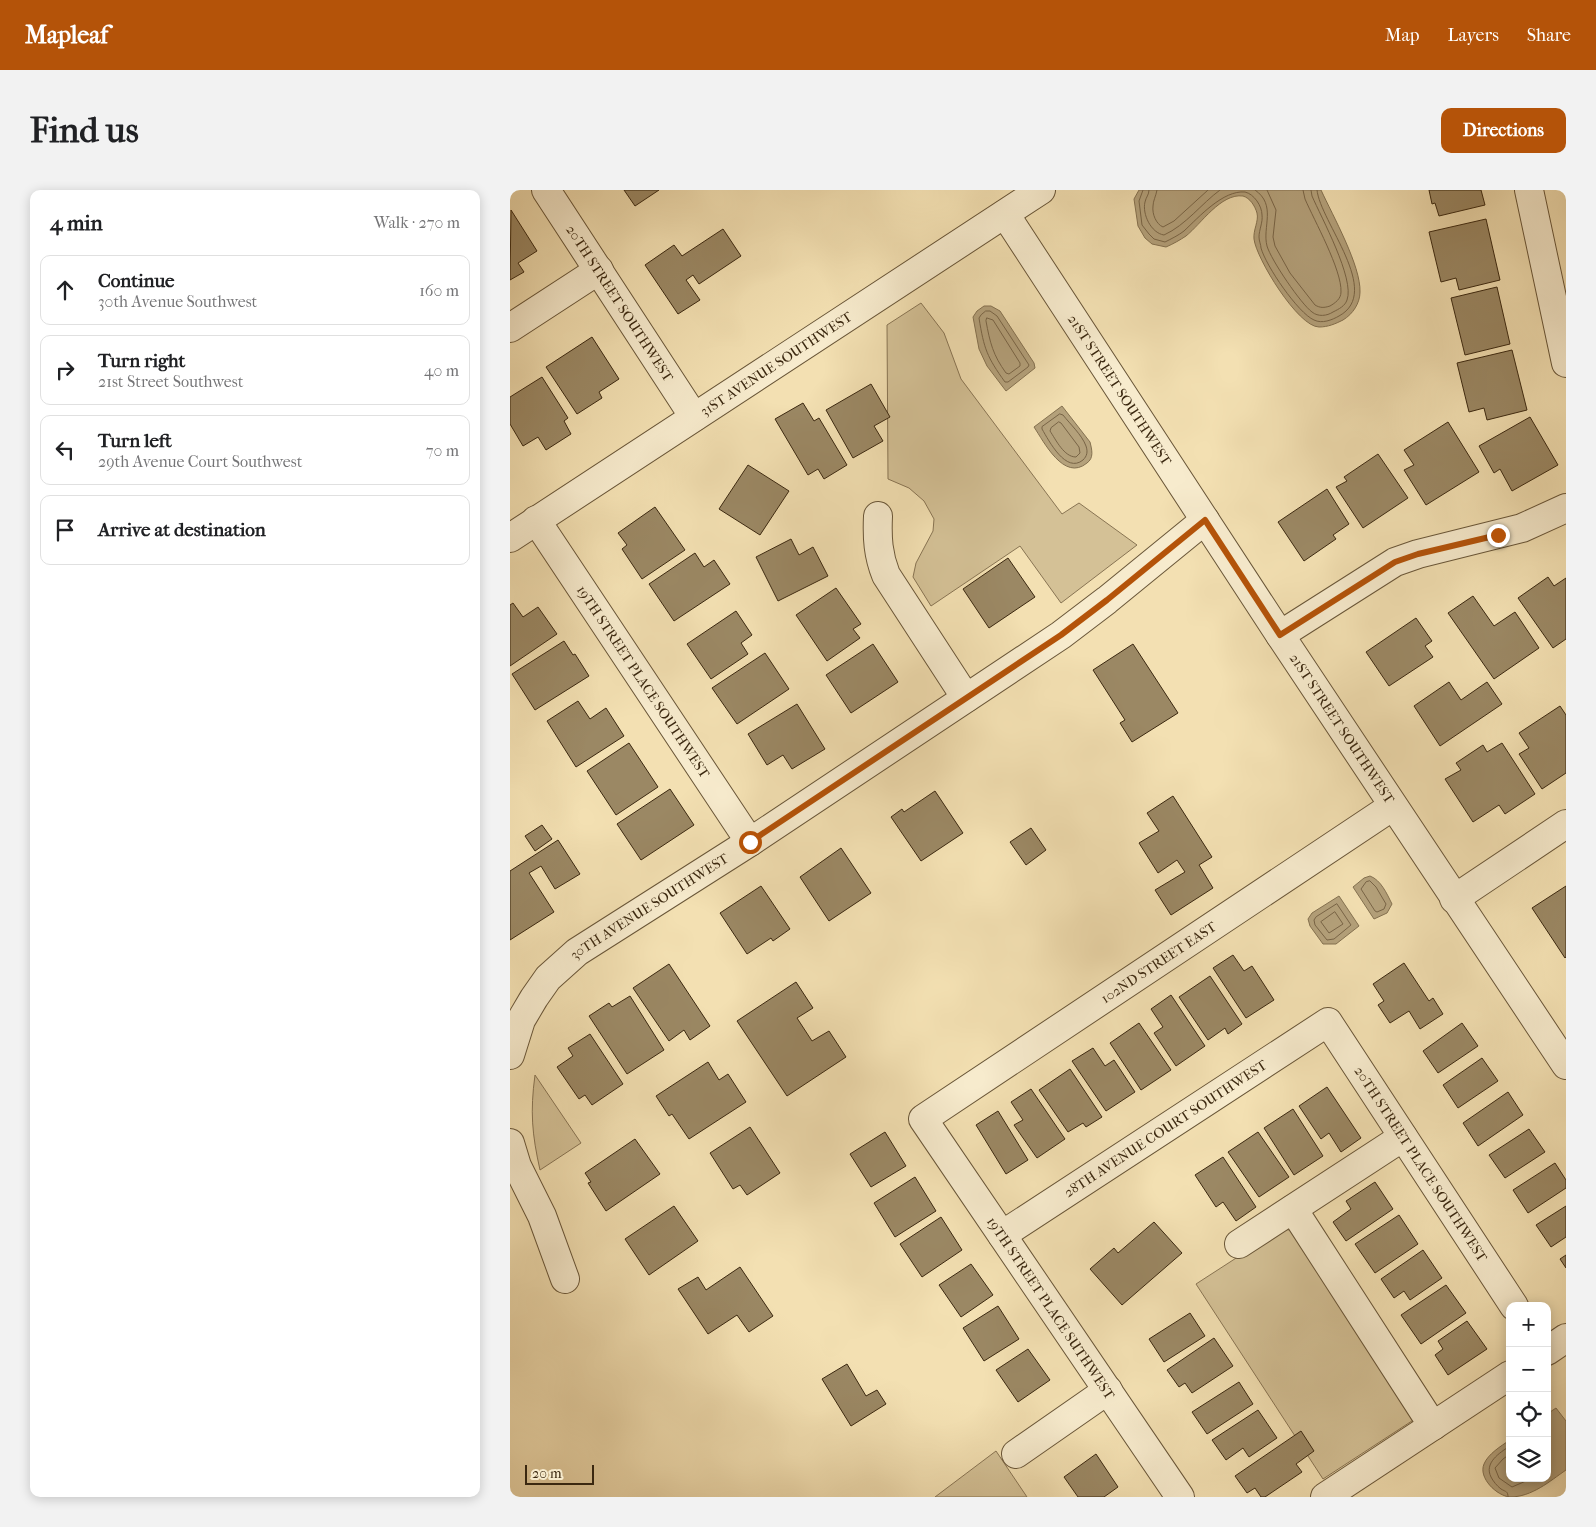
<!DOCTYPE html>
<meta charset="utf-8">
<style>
:root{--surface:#fff;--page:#f2f2f2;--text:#202124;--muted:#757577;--line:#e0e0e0;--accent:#b45309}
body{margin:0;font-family:"IM FELL French Canon",serif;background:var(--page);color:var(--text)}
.controls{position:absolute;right:15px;bottom:15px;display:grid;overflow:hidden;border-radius:10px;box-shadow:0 2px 12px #0003}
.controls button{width:45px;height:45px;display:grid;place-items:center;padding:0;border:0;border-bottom:1px solid var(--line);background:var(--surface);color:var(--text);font:25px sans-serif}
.scale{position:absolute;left:15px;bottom:12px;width:69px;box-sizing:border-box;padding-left:5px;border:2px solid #3b2810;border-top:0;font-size:14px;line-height:18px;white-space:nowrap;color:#3b2810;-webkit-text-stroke:4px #f7ebcd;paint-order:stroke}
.stop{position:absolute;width:15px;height:15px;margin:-11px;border:4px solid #b45309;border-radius:50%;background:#fff}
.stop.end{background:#b45309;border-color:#fff;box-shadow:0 1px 5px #0008}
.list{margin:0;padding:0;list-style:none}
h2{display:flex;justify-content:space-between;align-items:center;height:65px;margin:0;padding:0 20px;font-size:21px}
h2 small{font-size:16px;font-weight:400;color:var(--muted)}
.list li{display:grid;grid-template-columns:32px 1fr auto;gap:15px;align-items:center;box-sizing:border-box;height:70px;margin:0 10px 10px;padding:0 10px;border:1px solid var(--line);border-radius:10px}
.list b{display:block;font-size:19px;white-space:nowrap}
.list p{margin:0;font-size:16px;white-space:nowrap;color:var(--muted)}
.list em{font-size:16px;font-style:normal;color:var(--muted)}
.icon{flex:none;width:28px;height:28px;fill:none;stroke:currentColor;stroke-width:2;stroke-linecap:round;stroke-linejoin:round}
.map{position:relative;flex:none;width:1056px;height:1307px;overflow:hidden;border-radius:10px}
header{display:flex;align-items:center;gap:30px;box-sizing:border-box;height:70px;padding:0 25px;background:var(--accent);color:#fff}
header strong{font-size:24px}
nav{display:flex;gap:28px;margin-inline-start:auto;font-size:18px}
.intro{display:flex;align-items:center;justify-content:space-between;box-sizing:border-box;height:120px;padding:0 30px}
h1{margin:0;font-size:35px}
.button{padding:12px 22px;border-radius:10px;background:var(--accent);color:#fff;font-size:18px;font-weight:700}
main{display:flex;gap:30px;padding:0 30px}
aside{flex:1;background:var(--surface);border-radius:10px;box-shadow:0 2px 12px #0003}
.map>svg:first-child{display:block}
.green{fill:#d4c196;stroke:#887453}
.water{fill:#b4a17b;stroke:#847150}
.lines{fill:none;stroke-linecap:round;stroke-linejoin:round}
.shore{stroke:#786446;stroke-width:1}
.building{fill:#9b8864;stroke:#3b2810}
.minor-casing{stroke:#695638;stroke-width:30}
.minor{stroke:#f7ebcd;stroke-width:28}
.route{stroke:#b45309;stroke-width:6}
.labels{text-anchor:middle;stroke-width:4.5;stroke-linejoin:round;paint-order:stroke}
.street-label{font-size:14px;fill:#3b2810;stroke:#f7ebcd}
</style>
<header>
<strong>Mapleaf</strong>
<nav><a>Map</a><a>Layers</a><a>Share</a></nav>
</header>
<div class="intro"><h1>Find us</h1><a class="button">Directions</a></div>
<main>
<aside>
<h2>4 min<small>Walk · 270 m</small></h2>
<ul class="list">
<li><svg class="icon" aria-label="ahead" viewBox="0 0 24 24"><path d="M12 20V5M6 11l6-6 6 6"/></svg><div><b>Continue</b><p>30th Avenue Southwest</p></div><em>160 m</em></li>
<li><svg class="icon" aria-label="right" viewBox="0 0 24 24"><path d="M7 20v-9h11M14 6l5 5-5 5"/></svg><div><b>Turn right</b><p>21st Street Southwest</p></div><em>40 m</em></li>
<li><svg class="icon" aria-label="left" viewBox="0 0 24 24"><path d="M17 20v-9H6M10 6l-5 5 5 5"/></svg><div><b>Turn left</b><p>29th Avenue Court Southwest</p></div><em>70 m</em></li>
<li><svg class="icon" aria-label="arrive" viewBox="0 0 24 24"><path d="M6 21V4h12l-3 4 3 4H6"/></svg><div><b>Arrive at destination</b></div></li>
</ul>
</aside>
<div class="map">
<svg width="1056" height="1307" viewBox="0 0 1056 1307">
<rect width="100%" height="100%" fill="#f3e0b2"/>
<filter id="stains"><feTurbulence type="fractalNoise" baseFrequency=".004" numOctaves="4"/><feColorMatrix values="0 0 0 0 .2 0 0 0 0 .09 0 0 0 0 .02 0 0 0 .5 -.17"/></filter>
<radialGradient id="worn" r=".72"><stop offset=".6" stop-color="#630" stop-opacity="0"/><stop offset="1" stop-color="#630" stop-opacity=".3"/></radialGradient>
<g class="green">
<polygon points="411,113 434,143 451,189 552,324 569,313 627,355 551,413 510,356 421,416 403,387 406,373 423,341 424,329 414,311 399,298 378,289 377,135"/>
<path d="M25,885L71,953L30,980C22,944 20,922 25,885Z"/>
<polygon points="771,1039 780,1040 793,1049 908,1227 813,1289 686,1094"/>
<polygon points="486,1261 517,1307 425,1307"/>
</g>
<g class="water">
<path d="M629,0H811C823,26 851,76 850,102C850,113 843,124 833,130C825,134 818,137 809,137C788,137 746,68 744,49C743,40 749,31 747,23C745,16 740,8 733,6C711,3 691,34 676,46C670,50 663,54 656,57L642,54L635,48L628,36L624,9Z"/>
<polygon points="474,116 481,116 490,121 524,173 525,178 496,201 477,176 469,159 463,127 467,121"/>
<path d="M552,216L580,252C582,260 584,268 577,273C554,292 534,252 524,237Z"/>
<path d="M860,686C871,690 877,704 882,714L877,723L864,729L843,697L854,688Z"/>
<polygon points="829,706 849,736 826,754 813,754 800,736 798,729 802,723"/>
<path d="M1046,1218L1056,1231V1280C1040,1291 1022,1307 1000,1307C987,1306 968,1288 974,1274C978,1264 991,1256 1000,1250V1288H1037V1224Z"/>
</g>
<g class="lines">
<g class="shore">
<path d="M633,0L629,11L632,35L639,44L644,49L655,52C661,49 669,45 674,41C689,27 713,0 735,2C744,4 752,16 752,25C753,32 749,40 749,47C749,51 751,55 751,58C756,76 788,123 804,130C812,134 822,130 829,126C873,102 810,32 807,0"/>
<path d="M639,0C639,5 636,7 635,12C632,24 641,43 654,45C676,35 691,14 710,0"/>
<path d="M647,0C646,6 643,11 643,16C642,24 646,34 653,37L664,31L698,0"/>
<path d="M745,0C767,15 752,37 757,56C761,70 791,114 802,122C808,127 817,126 823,122C829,119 835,116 837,110C845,89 811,27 802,6L801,0"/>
<path d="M757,0L766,20L763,47L765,56L780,83L805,115C810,118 814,118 820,116C825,113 831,109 831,102C832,80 804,30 795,9L793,0"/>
<path d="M476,121H480L487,126L519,175L518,177L498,192H495C477,167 474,159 469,128L471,125Z"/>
<path d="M477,128L483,130L510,173V176L499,184L496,183C483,165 480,153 476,131Z"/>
<path d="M550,224L553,225C560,234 572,245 576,256C578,262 577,266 573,270C556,284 539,251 532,239V237Z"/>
<path d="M549,232L551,233L569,257L570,263L566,267C554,267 546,250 540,241L541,238Z"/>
<polygon points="860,691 866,697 876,714 874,719 867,722 865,721 851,699 856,692"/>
<polygon points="827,714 841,735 824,749 817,750 805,735 804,730 806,727"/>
<polygon points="825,722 833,734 819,743 811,732"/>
<polyline points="1000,1264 993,1269 985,1278 989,1288 1002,1297 1023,1288"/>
<path d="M998,1307C998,1301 996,1302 991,1299C987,1296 983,1291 981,1287C974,1273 989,1263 1000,1256"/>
</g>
</g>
<g class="building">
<polygon points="114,0 149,0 125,16"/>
<polygon points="919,0 971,0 975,15 929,26 925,13 922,14"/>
<polygon points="1,20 27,61 8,73 14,82 0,90"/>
<polygon points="976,29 990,90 949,100 946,88 931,92 919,42"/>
<polygon points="213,39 231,66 189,94 183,85 176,90 190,110 168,124 135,75 164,55 172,66"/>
<polygon points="987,97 1000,154 955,165 941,108"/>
<polygon points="82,147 109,189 89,202 92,208 67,224 36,177"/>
<polygon points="1002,160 1017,220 977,230 974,218 959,222 947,173"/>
<polygon points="32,187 58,228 54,231 61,244 36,260 28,247 13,256 0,234 0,207"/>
<polygon points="361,194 380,227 364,236 373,251 343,268 316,220"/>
<polygon points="293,213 304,231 309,228 337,275 314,289 308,279 298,285 265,229"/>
<polygon points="1020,227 1048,275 1002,301 990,279 984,283 969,256"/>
<polygon points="938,232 969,282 916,315 894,280 904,275 894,260"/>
<polygon points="868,264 898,308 853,338 826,297 837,291 834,287"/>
<polygon points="238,275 279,301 250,345 209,319"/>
<polygon points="817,299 839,334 823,345 826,349 794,371 768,332"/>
<polygon points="145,317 175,360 132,389 112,359 117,355 108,343"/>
<polygon points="281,349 289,365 303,357 318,386 268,411 246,367"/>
<polygon points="185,363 194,377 204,370 220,394 164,431 139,394"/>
<polygon points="498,368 525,407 479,438 453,399"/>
<polygon points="1038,387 1044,396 1056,388 1056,449 1043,458 1008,408"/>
<polygon points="326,398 351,434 343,439 350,448 317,471 286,425"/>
<polygon points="963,406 984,436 1005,422 1029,458 984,489 938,423"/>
<polygon points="3,413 13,427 28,417 47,444 0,476 0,415"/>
<polygon points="226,421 242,445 231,453 238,464 201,489 177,454"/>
<polygon points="906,428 922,451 915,456 923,467 879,496 856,462"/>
<polygon points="54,451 63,465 65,464 79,486 25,520 2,484"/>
<polygon points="363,454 388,492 341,523 316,485"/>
<polygon points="623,454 668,523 622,552 610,533 615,530 583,480"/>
<polygon points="255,463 279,499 227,534 202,498"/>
<polygon points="939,492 951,510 977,492 992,514 930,556 904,516"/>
<polygon points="68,511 80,529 96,518 114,546 66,577 37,531"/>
<polygon points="287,514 315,559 282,579 273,565 257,575 238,544"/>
<polygon points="1050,516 1056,525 1056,583 1032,599 1009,564 1019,558 1009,543"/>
<polygon points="119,553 148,597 106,625 77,581"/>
<polygon points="992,553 1025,604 995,624 989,615 963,632 935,589 951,580 946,573 973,555 977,562"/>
<polygon points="160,599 184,635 131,670 107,634"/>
<polygon points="425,601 453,643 411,671 381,627 392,619 394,622"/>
<polygon points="663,606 702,667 689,675 703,698 661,725 645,700 675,682 667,670 648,683 629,653 649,641 637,623"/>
<polygon points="32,635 42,649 25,661 15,646"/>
<polygon points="521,638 536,660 516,675 500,652"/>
<polygon points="48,650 70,684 45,699 31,676 19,683 44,722 0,750 0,681"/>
<polygon points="331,658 361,703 319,731 290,687"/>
<polygon points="251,696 280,739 263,751 261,748 237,764 210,723"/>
<polygon points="1056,696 1056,767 1055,768 1022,718"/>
<polygon points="723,765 734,781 742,776 764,810 736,828 703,778"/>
<polygon points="894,773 919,811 923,808 933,824 910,839 899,821 880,833 868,815 874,811 863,794"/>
<polygon points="159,774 200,836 180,850 174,840 159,851 123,798"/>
<polygon points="700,786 732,834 718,844 715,838 698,850 669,807"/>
<polygon points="286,792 303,818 287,828 302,851 319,841 336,867 277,906 227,831"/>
<polygon points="661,805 695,856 666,876 644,843 653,837 641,819"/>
<polygon points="120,806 154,860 117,884 79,826 99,813 102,817"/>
<polygon points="629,833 661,880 631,900 600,853"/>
<polygon points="952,833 968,856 928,883 913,861"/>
<polygon points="80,844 113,894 82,915 75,905 69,909 47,877 63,866 58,858"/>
<polygon points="583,858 595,876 604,870 625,902 596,921 562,871"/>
<polygon points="972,868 988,891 948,918 933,895"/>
<polygon points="198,872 209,890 218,884 236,912 179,949 162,924 159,926 146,906"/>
<polygon points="560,879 592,927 576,937 573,933 558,942 529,900"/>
<polygon points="817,897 851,948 831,962 819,943 811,949 789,916"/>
<polygon points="521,899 555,949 527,968 504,935 513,930 501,912"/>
<polygon points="998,902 1013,925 968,956 953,933"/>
<polygon points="783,919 813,966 784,985 754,938"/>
<polygon points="488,921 518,970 496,984 466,935"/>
<polygon points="240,937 270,983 237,1005 230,995 223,999 200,963"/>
<polygon points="1019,939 1035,962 995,988 979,965"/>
<polygon points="375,942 396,976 361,997 340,964"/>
<polygon points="748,942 779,987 749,1007 718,962"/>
<polygon points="125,949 150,984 96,1021 78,993 81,992 75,983"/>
<polygon points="713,967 746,1017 726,1031 713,1012 706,1017 685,985"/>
<polygon points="1045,973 1056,990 1056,998 1018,1023 1003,1000"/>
<polygon points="405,987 426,1021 385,1047 364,1013"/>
<polygon points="865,992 883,1019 836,1051 823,1032 841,1019 836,1011"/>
<polygon points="164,1016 188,1051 139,1085 115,1049"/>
<polygon points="1056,1016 1056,1047 1041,1057 1026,1035"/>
<polygon points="889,1025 908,1054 865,1083 845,1054"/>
<polygon points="431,1027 452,1060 412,1087 390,1054"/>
<polygon points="644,1032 672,1063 612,1115 580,1079 604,1058 608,1063"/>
<polygon points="913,1060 932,1088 900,1110 894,1101 884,1108 871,1089"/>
<polygon points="1056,1065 1056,1078 1050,1069"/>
<polygon points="461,1074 483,1105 451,1127 429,1095"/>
<polygon points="230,1077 263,1126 239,1142 227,1125 198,1144 168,1099 188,1087 196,1100"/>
<polygon points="936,1095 956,1123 911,1154 891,1125"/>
<polygon points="488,1116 509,1149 474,1171 453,1138"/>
<polygon points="680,1123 695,1146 654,1172 639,1149"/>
<polygon points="957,1131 977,1159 938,1185 925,1165 933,1159 928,1151"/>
<polygon points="704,1148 723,1176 682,1203 675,1193 669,1197 657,1180"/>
<polygon points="518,1159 540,1190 508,1212 486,1180"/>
<polygon points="337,1174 356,1206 367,1200 376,1214 341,1236 312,1189"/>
<polygon points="729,1192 743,1214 697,1244 682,1222"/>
<polygon points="748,1220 767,1248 739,1267 733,1258 716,1270 702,1250"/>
<polygon points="791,1241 804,1261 786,1274 792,1282 755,1307 751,1307 745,1298 737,1303 725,1286"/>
<polygon points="586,1264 608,1297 594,1307 568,1307 554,1287"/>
</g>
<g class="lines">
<defs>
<g id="minor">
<path id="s1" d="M36,0L184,227"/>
<polyline points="1019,0 1056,173"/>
<path id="s2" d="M495,24L770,445L1056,875"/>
<polyline points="0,138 89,80"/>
<path d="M368,326C367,348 368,365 376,385L456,508"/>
<path id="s3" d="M26,330L240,652"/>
<path id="s4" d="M0,348L531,0"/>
<polyline points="770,445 885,372 908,364 1012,338 1056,318"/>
<polyline points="944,709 1056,634"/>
<path id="s5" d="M0,865L11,830L24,808L38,788L67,762L240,652L551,445L597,410L695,330"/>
<polyline points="0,953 7,976 32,1026 55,1089"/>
<polyline points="783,1019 923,1236"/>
<path id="s6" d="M492,1045L818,832L1004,1116"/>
<polyline points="729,1054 893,947"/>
<polyline points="1037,1161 1056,1148"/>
<polyline points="506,1264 598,1200"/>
<path id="s7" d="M670,1307L413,929L883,616"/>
<polyline points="815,1307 1000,1185"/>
</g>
</defs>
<use href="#minor" class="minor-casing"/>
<use href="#minor" class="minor"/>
</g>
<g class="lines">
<polyline class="route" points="240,652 551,445 597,410 695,330 770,445 885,372 908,364 988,345"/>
</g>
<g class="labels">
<g class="street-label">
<text dy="5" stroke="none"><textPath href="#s1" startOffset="135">20TH STREET SOUTHWEST</textPath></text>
<text dy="5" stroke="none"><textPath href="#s4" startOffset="318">31ST AVENUE SOUTHWEST</textPath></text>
<text dy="5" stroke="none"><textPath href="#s2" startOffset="210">21ST STREET SOUTHWEST</textPath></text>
<text dy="5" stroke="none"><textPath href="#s3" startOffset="194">19TH STREET PLACE SOUTHWEST</textPath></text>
<text dy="5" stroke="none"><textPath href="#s2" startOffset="615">21ST STREET SOUTHWEST</textPath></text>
<text dy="5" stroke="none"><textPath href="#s5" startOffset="211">30TH AVENUE SOUTHWEST</textPath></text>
<text dy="5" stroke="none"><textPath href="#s7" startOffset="740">102ND STREET EAST</textPath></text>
<text dy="5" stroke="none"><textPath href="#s6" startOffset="195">28TH AVENUE COURT SOUTHWEST</textPath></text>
<text dy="5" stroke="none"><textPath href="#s6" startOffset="559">20TH STREET PLACE SOUTHWEST</textPath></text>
<text transform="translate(541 1118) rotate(56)" y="5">19TH STREET PLACE SUTHWEST</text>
</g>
</g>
<rect width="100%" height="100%" filter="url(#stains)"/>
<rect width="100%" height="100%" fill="url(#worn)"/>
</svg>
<div class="controls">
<button>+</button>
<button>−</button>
<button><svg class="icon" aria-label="locate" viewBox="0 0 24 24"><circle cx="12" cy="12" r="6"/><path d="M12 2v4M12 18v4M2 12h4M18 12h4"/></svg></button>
<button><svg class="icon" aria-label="layers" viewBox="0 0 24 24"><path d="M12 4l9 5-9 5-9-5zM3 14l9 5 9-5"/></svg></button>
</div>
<div class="scale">20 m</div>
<div class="stop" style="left:240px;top:652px"></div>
<div class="stop end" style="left:988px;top:345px"></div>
</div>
</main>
